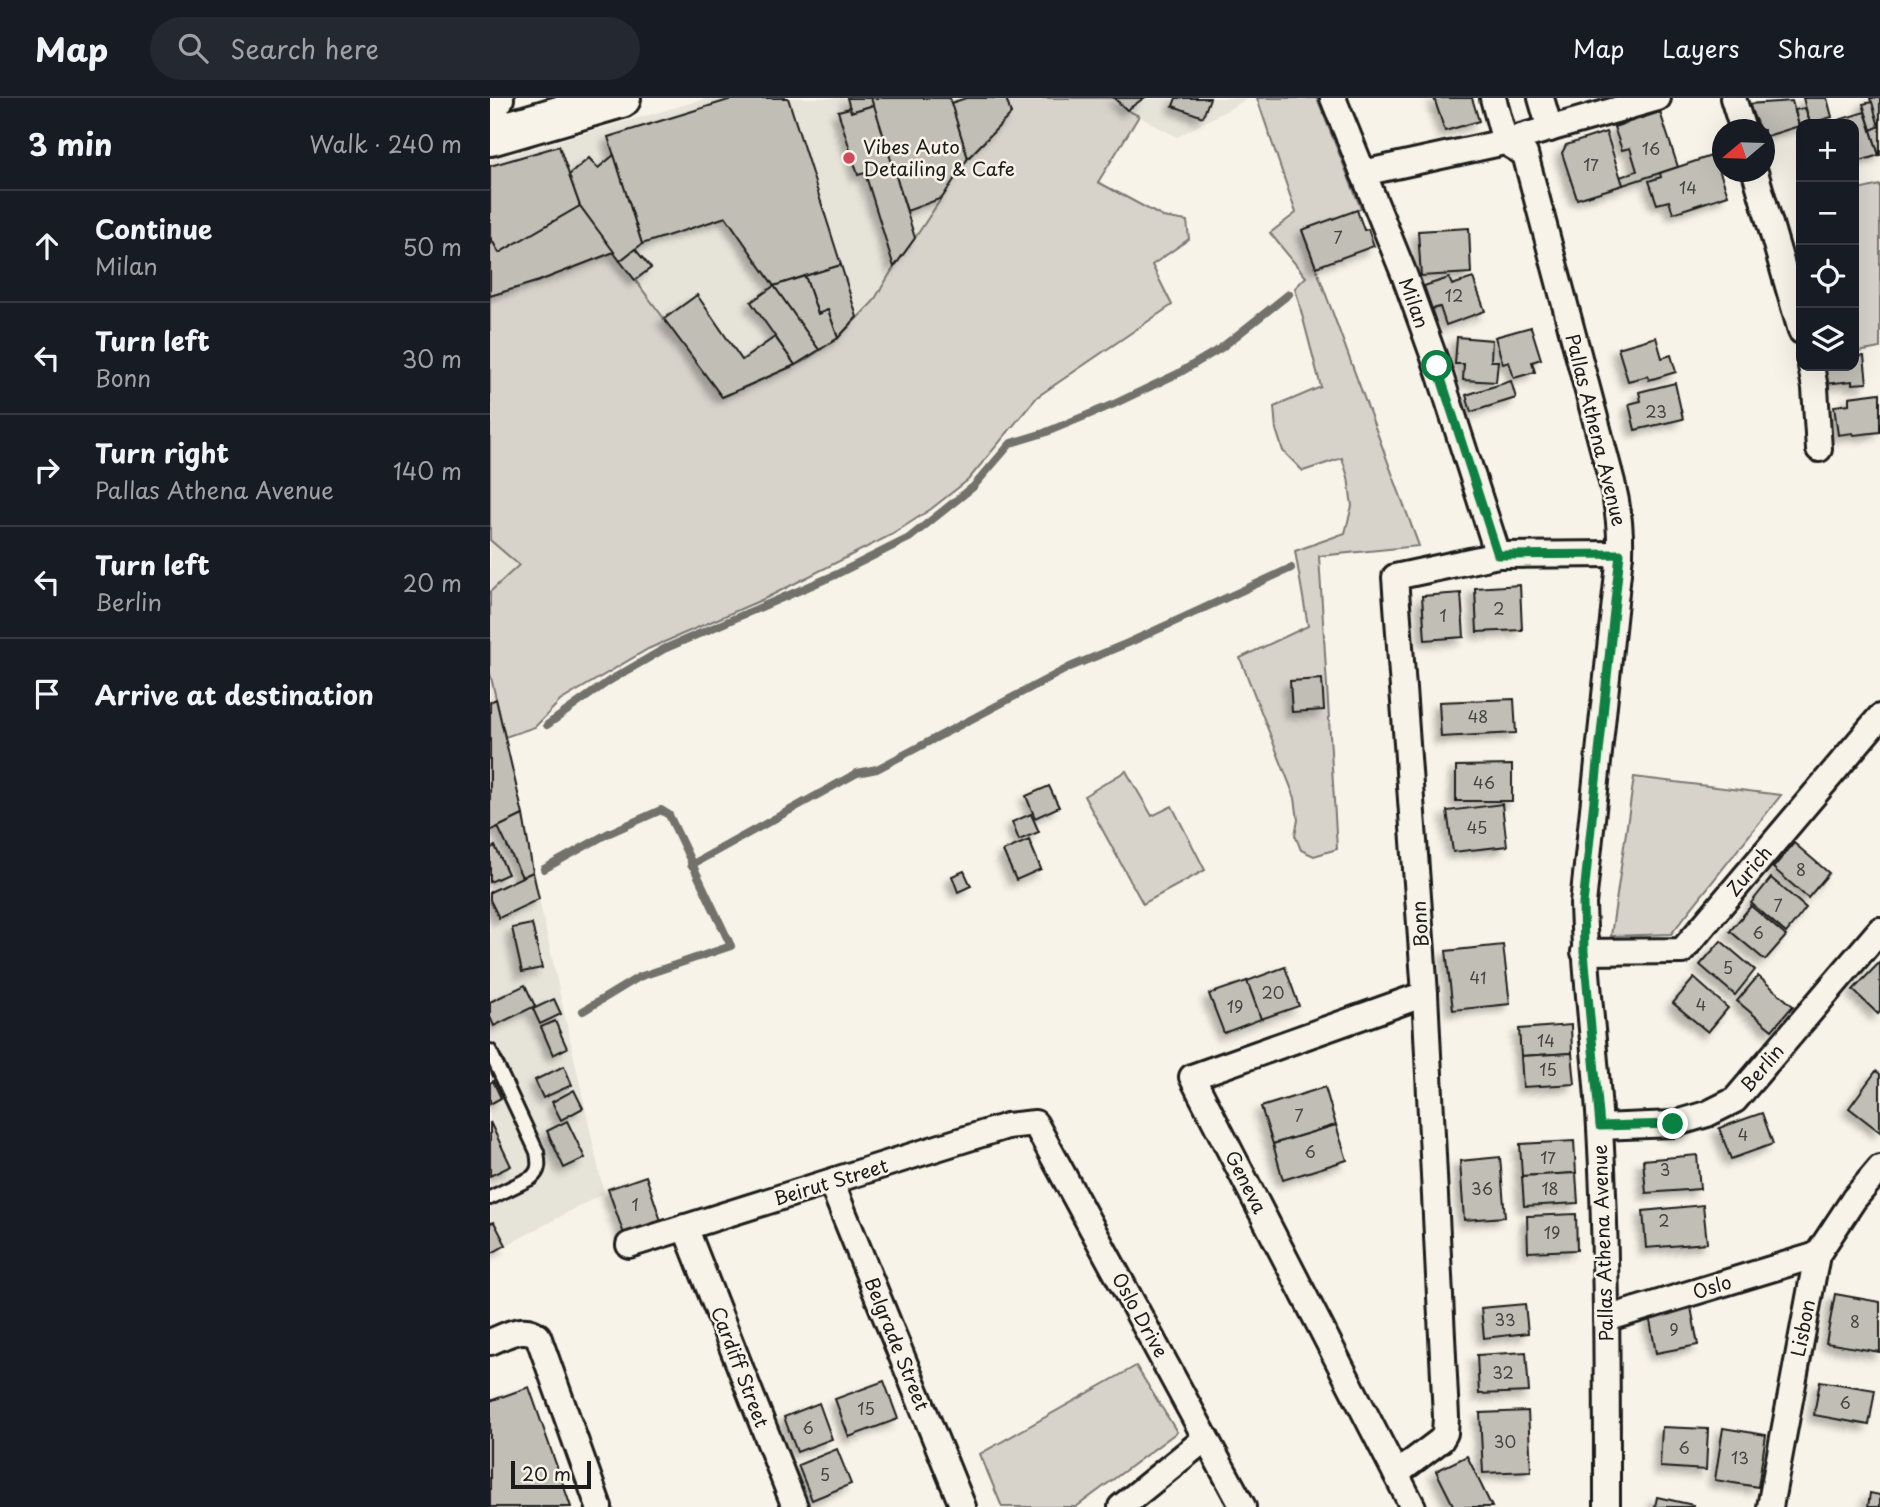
<!DOCTYPE html>
<meta charset="utf-8">
<style>
:root{--surface:#171b24;--page:#242831;--text:#f1f3f6;--muted:#9ea1a6;--line:#363941}
body{margin:0;font-family:"Playpen Sans",sans-serif;background:var(--page);color:var(--text)}
.controls{position:absolute;right:21px;top:21px;display:grid;overflow:hidden;border-radius:14px;box-shadow:0 7px 28px #0002}
.controls button{width:63px;height:63px;display:grid;place-items:center;padding:0;border:0;border-bottom:2px solid var(--line);background:var(--surface);color:var(--text);font:35px sans-serif}
.compass{position:absolute;left:1222px;top:21px;width:63px;height:63px;border-radius:50%;background:var(--surface);box-shadow:0 7px 28px #0002;rotate:251deg}
.scale{position:absolute;left:21px;bottom:18px;width:80px;box-sizing:border-box;padding-left:7px;border:4px solid #1c1c1c;border-top:0;font-size:19px;line-height:24px;white-space:nowrap;color:#1c1c1c;-webkit-text-stroke:5px #f7f3e8;paint-order:stroke}
.stop{position:absolute;width:21px;height:21px;margin:-16px;border:5px solid #0b8043;border-radius:50%;background:#fff}
.stop.end{background:#0b8043;border-color:#fff;box-shadow:0 2px 7px #0008}
.list{margin:0;padding:0;list-style:none}
h2{display:flex;justify-content:space-between;align-items:center;height:91px;margin:0;padding:0 28px;font-size:30px}
h2 small{font-size:23px;font-weight:400;color:var(--muted)}
.list li{display:grid;grid-template-columns:46px 1fr auto;gap:21px;align-items:center;box-sizing:border-box;height:112px;padding:0 28px;border-top:2px solid var(--line)}
.list b{display:block;font-size:26px;white-space:nowrap}
.list p{margin:0;font-size:23px;white-space:nowrap;color:var(--muted)}
.list em{font-size:23px;font-style:normal;color:var(--muted)}
.icon{flex:none;width:38px;height:38px;fill:none;stroke:currentColor;stroke-width:2;stroke-linecap:round;stroke-linejoin:round}
.map{position:relative;flex:none;width:1390px;height:1409px;overflow:hidden}
header{display:flex;align-items:center;gap:42px;box-sizing:border-box;height:98px;padding:0 35px;background:var(--surface);border-bottom:2px solid var(--line)}
header strong{font-size:33px}
nav{display:flex;gap:38px;margin-inline-start:auto;font-size:24px}
.search{width:490px;height:63px;background:var(--page);display:flex;align-items:center;gap:18px;box-sizing:border-box;padding:0 24px;border-radius:38px;color:var(--muted);font-size:26px}
main{display:flex}
aside{flex:1;background:var(--surface)}
.map>svg:first-child{display:block}
.built{fill:#e6e3d9}
.green{fill:#d7d3cb;stroke:#7a7874;stroke-width:2}
.lines{fill:none;stroke-linecap:round;stroke-linejoin:round}
.stream{stroke:#72716c;stroke-width:8}
.building{fill:#c0beb5;stroke:#1c1c1c;stroke-width:2;filter:url(#shadow)}
.lane-casing{stroke:#1c1c1c;stroke-width:18}
.street-casing{stroke:#1c1c1c;stroke-width:30}
.highway-casing{stroke:#1c1c1c;stroke-width:44}
.lane{stroke:#f7f3e8;stroke-width:12}
.street{stroke:#f7f3e8;stroke-width:24}
.highway{stroke:#f7f3e8;stroke-width:38}
.route{stroke:#0b8043;stroke-width:9}
.poi-dot{fill:#d1495b;stroke:#f7f3e8;stroke-width:2.5}
.labels{text-anchor:middle;stroke-width:5;stroke-linejoin:round;paint-order:stroke}
.number-label{font-size:16px;fill:#454442}
.poi-label{font-size:19px;fill:#1c1c1c;stroke:#f7f3e8;text-anchor:start}
.street-label{font-size:19px;fill:#1c1c1c;stroke:#f7f3e8}
</style>
<header>
<strong>Map</strong>
<div class="search"><svg class="icon" aria-label="search" viewBox="0 0 24 24"><circle cx="10" cy="10" r="6"/><path d="M15 15l6 6"/></svg>Search here</div>
<nav><a>Map</a><a>Layers</a><a>Share</a></nav>
</header>
<main>
<aside>
<h2>3 min<small>Walk · 240 m</small></h2>
<ul class="list">
<li><svg class="icon" aria-label="ahead" viewBox="0 0 24 24"><path d="M12 20V5M6 11l6-6 6 6"/></svg><div><b>Continue</b><p>Milan</p></div><em>50 m</em></li>
<li><svg class="icon" aria-label="left" viewBox="0 0 24 24"><path d="M17 20v-9H6M10 6l-5 5 5 5"/></svg><div><b>Turn left</b><p>Bonn</p></div><em>30 m</em></li>
<li><svg class="icon" aria-label="right" viewBox="0 0 24 24"><path d="M7 20v-9h11M14 6l5 5-5 5"/></svg><div><b>Turn right</b><p>Pallas Athena Avenue</p></div><em>140 m</em></li>
<li><svg class="icon" aria-label="left" viewBox="0 0 24 24"><path d="M17 20v-9H6M10 6l-5 5 5 5"/></svg><div><b>Turn left</b><p>Berlin</p></div><em>20 m</em></li>
<li><svg class="icon" aria-label="arrive" viewBox="0 0 24 24"><path d="M6 21V4h12l-3 4 3 4H6"/></svg><div><b>Arrive at destination</b></div></li>
</ul>
</aside>
<div class="map">
<svg width="1390" height="1409" viewBox="0 0 1390 1409">
<defs>
<filter id="shadow"><feDropShadow dx="-6" dy="6" stdDeviation="3.5" flood-color="#0004"/></filter>
</defs>
<rect width="100%" height="100%" fill="#f7f3e8"/>
<filter id="ink" filterUnits="userSpaceOnUse"><feTurbulence type="fractalNoise" baseFrequency=".0143" numOctaves="2"/><feDisplacementMap in="SourceGraphic" scale="14" xChannelSelector="R" yChannelSelector="G"/><feConvolveMatrix kernelMatrix="1 2 1 2 8 2 1 2 1" color-interpolation-filters="sRGB"/></filter>
<g filter="url(#ink)">
<g class="built">
<polygon points="218,0 516,0 521,16 478,60 425,140 404,169 383,204 348,240 312,264 232,299 124,154 49,183 0,198 0,62"/>
<polygon points="624,0 760,0 687,39 637,12"/>
<polygon points="0,442 30,467 0,494"/>
<polygon points="0,575 33,717 43,774 114,1095 0,1156"/>
</g>
<g class="green">
<polygon points="516,0 624,0 637,12 649,18 608,84 673,119 697,123 699,141 662,167 682,207 547,299 478,382 441,411 401,437 276,500 158,551 70,603 45,629 15,639 0,575 0,494 29,467 0,442 0,198 49,183 124,154 233,299 312,264 348,240 383,204 404,169 425,140 478,60 521,16"/>
<polygon points="767,0 827,0 871,111 812,132 929,448 829,458 847,751 824,758 811,752 805,737 808,722 805,700 750,560 818,528 805,453 855,435 862,408 858,379 852,360 813,373 793,353 786,331 784,309 831,289 805,190 816,179 780,135 806,115"/>
<polygon points="1390,87 1390,250 1368,254 1364,239 1364,93"/>
<polygon points="636,673 662,718 682,708 715,772 653,806 594,698"/>
<polygon points="1144,679 1291,697 1181,836 1121,838"/>
<polygon points="646,1268 687,1334 586,1409 512,1409 490,1356"/>
</g>
<g class="lines">
<g class="stream">
<polyline points="57,627 119,583 174,551 345,477 419,440 483,389 521,345 554,335 624,306 689,275 731,250 799,196"/>
<polyline points="201,767 367,675 387,671 580,569 638,545 801,470"/>
<polyline points="54,771 117,736 171,712 179,717 241,848 149,879 93,913"/>
</g>
</g>
<g class="building">
<polygon points="245,0 298,0 351,167 284,188 236,119 152,146 118,39"/>
<polygon points="357,0 381,0 384,7 361,14"/>
<polygon points="381,0 460,0 478,60 452,100 417,113"/>
<polygon points="476,0 516,0 521,16 478,60 461,5"/>
<polygon points="624,0 654,0 637,12"/>
<polygon points="686,0 720,0 713,19 683,8"/>
<polygon points="944,0 982,0 989,23 955,33"/>
<polygon points="1313,0 1337,0 1342,19 1320,25"/>
<polygon points="1380,0 1390,0 1390,28 1389,29"/>
<polygon points="1302,3 1309,28 1274,39 1274,32 1270,32 1258,6"/>
<polygon points="1382,4 1389,29 1381,32 1373,6"/>
<polygon points="384,7 425,140 404,169 375,75 368,77 348,13 360,10 361,14"/>
<polygon points="1315,10 1320,25 1311,26 1309,28 1305,12"/>
<polygon points="1170,14 1188,69 1133,87 1130,79 1147,73 1140,50 1132,52 1124,29"/>
<polygon points="1375,14 1389,57 1364,65 1364,26 1339,25"/>
<polygon points="1390,28 1390,57 1389,57 1381,32"/>
<polygon points="1116,34 1133,87 1087,101 1072,55 1076,47"/>
<polygon points="69,48 90,108 9,155 0,139 0,68"/>
<polygon points="124,57 152,146 130,163 90,108 79,77 99,60 108,70"/>
<polygon points="1224,57 1238,97 1183,115 1179,103 1167,106 1159,83 1171,79 1170,75"/>
<polygon points="90,108 124,154 49,183 0,198 0,139 9,155"/>
<polygon points="867,112 874,132 878,131 884,148 826,169 812,132"/>
<polygon points="979,130 981,175 931,178 928,133"/>
<polygon points="145,151 161,170 145,182 130,163"/>
<polygon points="351,167 367,219 348,240 338,212 328,216 315,178"/>
<polygon points="315,178 328,216 338,212 348,240 329,252 284,188"/>
<polygon points="959,180 962,187 983,180 995,213 956,227 950,209 942,211 934,188"/>
<polygon points="284,188 329,252 305,267 261,204"/>
<polygon points="207,197 252,262 285,239 305,267 232,299 174,221"/>
<polygon points="1041,229 1051,261 1042,264 1045,274 1024,280 1019,264 1013,266 1005,239"/>
<polygon points="967,239 1002,242 1001,263 1008,263 1006,284 973,282 974,266 965,266"/>
<polygon points="1166,239 1172,260 1181,257 1186,274 1159,282 1158,278 1138,283 1128,250"/>
<polygon points="1374,258 1377,285 1362,286 1362,283 1335,286 1333,268 1364,268 1364,259"/>
<polygon points="1021,283 1026,300 981,314 976,297"/>
<polygon points="1185,285 1193,321 1145,332 1139,306 1151,303 1149,294"/>
<polygon points="1390,295 1390,334 1364,337 1363,335 1348,337 1344,308 1359,306 1359,299"/>
<polygon points="1030,487 1032,532 987,534 985,490"/>
<polygon points="971,495 974,539 935,542 932,498"/>
<polygon points="832,581 834,612 802,614 800,583"/>
<polygon points="6,601 33,717 0,733 0,604"/>
<polygon points="1024,601 1026,635 951,639 949,604"/>
<polygon points="1022,667 1022,703 966,703 966,668"/>
<polygon points="559,688 569,709 545,720 536,698"/>
<polygon points="1012,706 1017,748 963,754 957,713"/>
<polygon points="541,716 549,734 529,742 522,724"/>
<polygon points="33,717 43,774 32,779 8,729"/>
<polygon points="539,742 551,771 526,782 513,753"/>
<polygon points="1304,745 1339,775 1318,800 1283,770"/>
<polygon points="5,748 18,776 0,784 0,751"/>
<polygon points="474,773 481,788 468,794 462,778"/>
<polygon points="43,774 49,801 9,820 0,802 0,794"/>
<polygon points="1281,780 1316,810 1296,835 1261,805"/>
<polygon points="1261,808 1296,838 1275,862 1240,833"/>
<polygon points="42,826 52,870 32,874 22,830"/>
<polygon points="1231,843 1265,872 1245,897 1210,867"/>
<polygon points="1013,847 1020,906 963,912 956,853"/>
<polygon points="1390,864 1390,914 1388,916 1363,892"/>
<polygon points="795,869 809,908 771,921 757,883"/>
<polygon points="1268,878 1303,908 1282,932 1247,903"/>
<polygon points="1204,880 1238,910 1218,934 1183,905"/>
<polygon points="757,883 771,921 734,935 719,896"/>
<polygon points="35,887 45,908 4,928 0,919 0,904"/>
<polygon points="64,901 71,916 50,926 43,911"/>
<polygon points="65,923 77,950 63,957 51,929"/>
<polygon points="1081,927 1082,955 1031,958 1029,931"/>
<polygon points="1082,955 1085,986 1033,989 1031,958"/>
<polygon points="74,968 82,987 53,1000 45,982"/>
<polygon points="1386,973 1390,976 1390,1034 1359,1010"/>
<polygon points="3,983 11,1000 0,1006 0,985"/>
<polygon points="835,989 846,1027 783,1046 771,1009"/>
<polygon points="84,992 93,1010 71,1022 62,1004"/>
<polygon points="1272,1015 1283,1046 1241,1061 1229,1030"/>
<polygon points="77,1023 95,1060 74,1070 57,1033"/>
<polygon points="0,1024 21,1068 0,1078"/>
<polygon points="846,1027 857,1062 793,1082 783,1046"/>
<polygon points="1084,1043 1086,1075 1032,1078 1030,1046"/>
<polygon points="1207,1057 1210,1091 1156,1095 1153,1062"/>
<polygon points="1010,1059 1015,1119 974,1122 970,1063"/>
<polygon points="1086,1075 1088,1105 1034,1108 1032,1078"/>
<polygon points="156,1078 171,1123 134,1136 118,1091"/>
<polygon points="1213,1107 1217,1145 1156,1150 1153,1113"/>
<polygon points="1086,1116 1087,1152 1038,1154 1037,1118"/>
<polygon points="4,1124 16,1147 0,1156 0,1125"/>
<polygon points="1345,1196 1390,1204 1390,1254 1336,1245"/>
<polygon points="1035,1206 1038,1235 994,1240 991,1210"/>
<polygon points="1201,1209 1208,1247 1166,1255 1159,1217"/>
<polygon points="1036,1254 1039,1294 989,1296 987,1257"/>
<polygon points="394,1283 408,1321 359,1339 345,1301"/>
<polygon points="1330,1283 1385,1292 1379,1327 1324,1317"/>
<polygon points="39,1289 81,1409 0,1409 0,1303"/>
<polygon points="329,1305 342,1341 307,1354 294,1319"/>
<polygon points="1038,1313 1041,1373 993,1375 990,1315"/>
<polygon points="1172,1329 1218,1331 1216,1372 1170,1369"/>
<polygon points="1233,1330 1276,1337 1268,1389 1225,1382"/>
<polygon points="347,1351 361,1386 322,1402 308,1367"/>
<polygon points="977,1358 1002,1409 964,1409 946,1373"/>
<polygon points="1380,1395 1390,1397 1390,1409 1378,1409"/>
<polygon points="1167,1399 1203,1407 1202,1409 1165,1409"/>
</g>
<g class="lines">
<defs>
<path id="lane" d="M0,953L47,1054C49,1065 50,1073 41,1080L0,1100"/>
<g id="street">
<polyline points="843,0 914,176 947,268 1008,457"/>
<path d="M1003,0L1015,44L1035,56L1122,384C1128,408 1131,430 1130,456L1093,806C1095,881 1106,955 1110,1030C1117,1156 1117,1283 1117,1409"/>
<polyline points="1051,0 1060,31"/>
<polyline points="1243,0 1253,32"/>
<polyline points="1265,74 1311,233"/>
<polyline points="873,75 1006,46 1168,0"/>
<polyline points="1321,268 1325,290 1329,351"/>
<polyline points="1094,854 1192,853 1390,619"/>
<polyline points="1110,1029 1183,1026 1217,1016 1245,1002 1390,832"/>
<polyline points="341,1084 473,1409"/>
<polyline points="195,1129 305,1409"/>
<polyline points="139,1147 517,1028 545,1025 753,1409"/>
<polyline points="1116,1221 1327,1157"/>
<path d="M0,1244C15,1238 34,1226 48,1238L109,1409"/>
<polyline points="906,1376 951,1342 955,1335 956,1319 935,896 905,479 1008,457 1130,456"/>
<polyline points="631,1409 716,1340"/>
<polyline points="923,1409 702,979 935,896"/>
<polyline points="1280,1409 1327,1157 1364,1101 1390,1070"/>
</g>
<g id="highway">
<polyline points="0,1 4,0"/>
<polyline points="0,38 131,0"/>
</g>
</defs>
<use href="#lane" class="lane-casing"/>
<use href="#street" class="street-casing"/>
<use href="#highway" class="highway-casing"/>
<use href="#lane" class="lane"/>
<use href="#street" class="street"/>
<use href="#highway" class="highway"/>
</g>
</g>
<g class="lines" filter="url(#ink)">
<polyline class="route" points="947,268 1008,457 1130,456 1093,806 1094,854 1110,1028 1183,1026"/>
</g>
<circle class="poi-dot" cx="359" cy="60" r="7"/>
<g class="labels">
<g class="number-label">
<text x="1161" y="57">16</text>
<text x="1101" y="73">17</text>
<text x="1198" y="96">14</text>
<text x="848" y="146">7</text>
<text x="964" y="204">12</text>
<text x="1166" y="320">23</text>
<text x="1009" y="517">2</text>
<text x="953" y="524">1</text>
<text x="988" y="625">48</text>
<text x="994" y="691">46</text>
<text x="987" y="736">45</text>
<text x="1311" y="778">8</text>
<text x="1288" y="814">7</text>
<text x="1268" y="841">6</text>
<text x="1238" y="876">5</text>
<text x="988" y="886">41</text>
<text x="783" y="901">20</text>
<text x="1211" y="913">4</text>
<text x="745" y="915">19</text>
<text x="1056" y="949">14</text>
<text x="1058" y="978">15</text>
<text x="809" y="1024">7</text>
<text x="1253" y="1043">4</text>
<text x="820" y="1060">6</text>
<text x="1058" y="1066">17</text>
<text x="1175" y="1078">3</text>
<text x="992" y="1097">36</text>
<text x="1060" y="1097">18</text>
<text x="145" y="1113">1</text>
<text x="1174" y="1129">2</text>
<text x="1062" y="1141">19</text>
<text x="1015" y="1228">33</text>
<text x="1365" y="1230">8</text>
<text x="1184" y="1238">9</text>
<text x="1013" y="1281">32</text>
<text x="1355" y="1311">6</text>
<text x="376" y="1317">15</text>
<text x="318" y="1336">6</text>
<text x="1015" y="1350">30</text>
<text x="1194" y="1356">6</text>
<text x="1250" y="1366">13</text>
<text x="335" y="1383">5</text>
</g>
<g class="poi-label">
<text x="373" y="56">Vibes Auto<tspan x="373" dy="22">Detailing &amp; Cafe</tspan></text>
</g>
<g class="street-label">
<text transform="translate(924 205) rotate(70)" y="7">Milan</text>
<text transform="translate(1106 332) rotate(76)" y="7">Pallas Athena Avenue</text>
<text transform="translate(1259 773) rotate(-50)" y="7">Zurich</text>
<text transform="translate(930 826) rotate(-94)" y="7">Bonn</text>
<text transform="translate(1272 970) rotate(-50)" y="7">Berlin</text>
<text transform="translate(341 1084) rotate(-17)" y="7">Beirut Street</text>
<text transform="translate(756 1084) rotate(63)" y="7">Geneva</text>
<text transform="translate(1113 1145) rotate(-92)" y="7">Pallas Athena Avenue</text>
<text transform="translate(1222 1189) rotate(-17)" y="7">Oslo</text>
<text transform="translate(650 1217) rotate(61)" y="7">Oslo Drive</text>
<text transform="translate(1313 1230) rotate(-79)" y="7">Lisbon</text>
<text transform="translate(407 1246) rotate(68)" y="7">Belgrade Street</text>
<text transform="translate(250 1269) rotate(69)" y="7">Cardiff Street</text>
</g>
</g>
</svg>
<div class="controls">
<button>+</button>
<button>−</button>
<button><svg class="icon" aria-label="locate" viewBox="0 0 24 24"><circle cx="12" cy="12" r="6"/><path d="M12 2v4M12 18v4M2 12h4M18 12h4"/></svg></button>
<button><svg class="icon" aria-label="layers" viewBox="0 0 24 24"><path d="M12 4l9 5-9 5-9-5zM3 14l9 5 9-5"/></svg></button>
</div>
<svg class="compass" viewBox="-18 -18 36 36"><path d="M0-13l5 13h-10z" fill="#e53935"/><path d="M0 13l5-13h-10z" fill="#9ea1a6"/></svg>
<div class="scale">20 m</div>
<div class="stop" style="left:947px;top:268px"></div>
<div class="stop end" style="left:1183px;top:1026px"></div>
</div>
</main>
